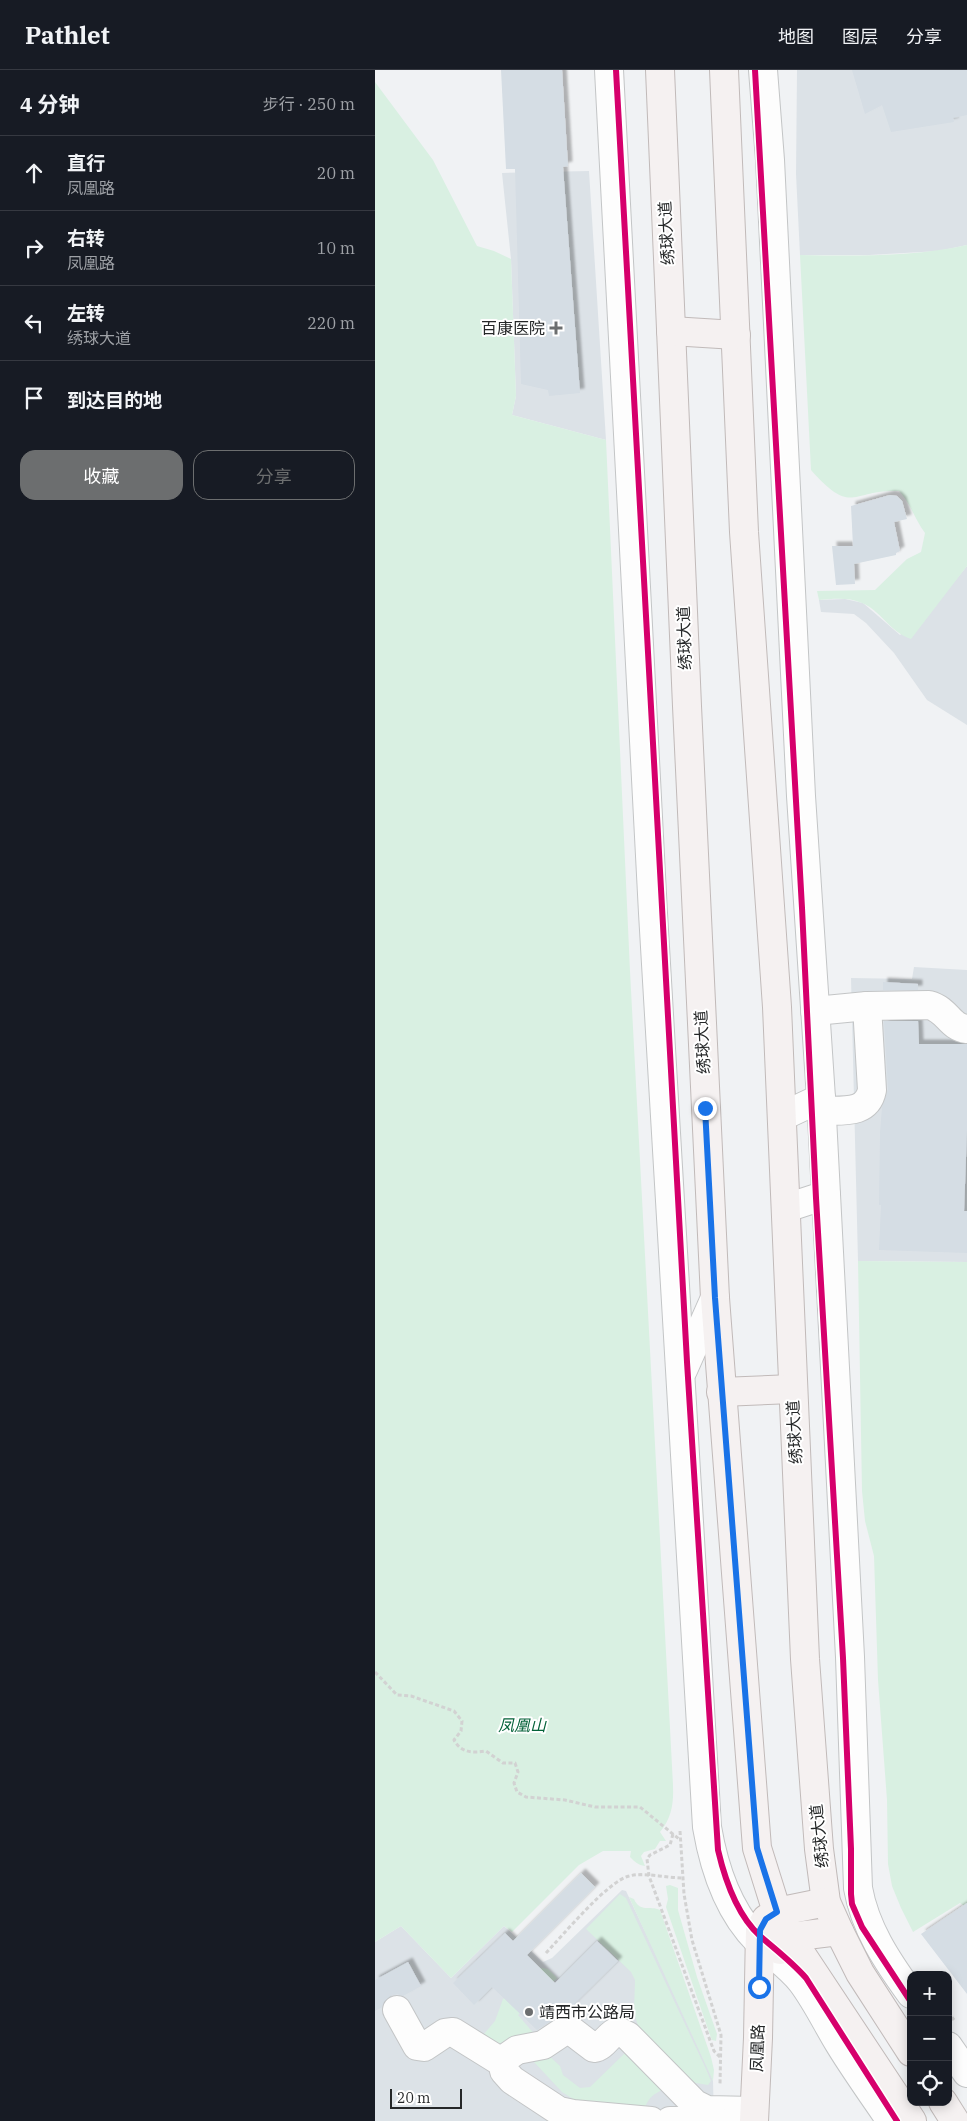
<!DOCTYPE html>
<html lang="zh">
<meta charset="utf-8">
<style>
:root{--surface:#171b24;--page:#20242c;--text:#f1f3f6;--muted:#9ea1a6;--line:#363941;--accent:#6c6e6f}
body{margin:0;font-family:"IBM Plex Serif","Noto Sans SC",serif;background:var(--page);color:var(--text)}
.controls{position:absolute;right:15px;bottom:15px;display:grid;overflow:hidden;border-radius:10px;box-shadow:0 2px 12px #0003}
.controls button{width:45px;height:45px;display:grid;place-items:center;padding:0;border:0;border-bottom:1px solid var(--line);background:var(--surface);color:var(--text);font:25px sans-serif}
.scale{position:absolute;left:15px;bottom:12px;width:72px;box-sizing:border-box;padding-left:5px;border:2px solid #252728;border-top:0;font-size:14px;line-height:18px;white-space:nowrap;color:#252728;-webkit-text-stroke:4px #fff;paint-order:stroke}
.stop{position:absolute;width:15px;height:15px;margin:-11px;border:4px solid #1a73e8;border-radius:50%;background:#fff}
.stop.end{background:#1a73e8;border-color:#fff;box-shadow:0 1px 5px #0008}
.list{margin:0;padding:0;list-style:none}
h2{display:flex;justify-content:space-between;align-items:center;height:65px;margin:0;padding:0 20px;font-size:21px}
h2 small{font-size:16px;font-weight:400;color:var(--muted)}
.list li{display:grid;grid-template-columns:32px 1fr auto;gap:15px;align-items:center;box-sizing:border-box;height:75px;padding:0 20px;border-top:1px solid var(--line)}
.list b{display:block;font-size:19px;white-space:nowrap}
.list p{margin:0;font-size:16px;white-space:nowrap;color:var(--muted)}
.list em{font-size:16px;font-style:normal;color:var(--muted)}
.actions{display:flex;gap:10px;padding:15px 20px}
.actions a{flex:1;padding:11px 0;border:1px solid var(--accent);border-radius:15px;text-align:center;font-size:18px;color:var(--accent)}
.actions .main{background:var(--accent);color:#fff}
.icon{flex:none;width:28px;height:28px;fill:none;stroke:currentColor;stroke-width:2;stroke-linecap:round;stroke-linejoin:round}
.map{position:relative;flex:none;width:592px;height:2051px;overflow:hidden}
header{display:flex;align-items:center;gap:30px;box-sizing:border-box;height:70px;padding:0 25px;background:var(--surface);border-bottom:1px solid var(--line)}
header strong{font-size:24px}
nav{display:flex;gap:28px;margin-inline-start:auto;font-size:18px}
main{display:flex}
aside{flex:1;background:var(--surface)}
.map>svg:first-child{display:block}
.built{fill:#dce2e7}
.green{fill:#d9f0e2}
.building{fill:#d5dde4;filter:url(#shadow)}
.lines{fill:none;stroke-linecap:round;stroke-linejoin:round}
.minor-casing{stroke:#c3c5c6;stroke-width:30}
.major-casing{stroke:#c1bab9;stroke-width:30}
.path{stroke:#d2d2d2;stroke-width:3;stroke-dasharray:4 2.5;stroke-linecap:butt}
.minor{stroke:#fdfdfd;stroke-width:28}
.major{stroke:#f5f1f1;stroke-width:28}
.cycleway-casing{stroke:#fff;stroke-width:9}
.cycleway{stroke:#d6006c;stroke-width:6}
.route{stroke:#1a73e8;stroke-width:6}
.poi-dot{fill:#6c6e6f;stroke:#fff;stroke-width:2}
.labels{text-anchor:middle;stroke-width:4;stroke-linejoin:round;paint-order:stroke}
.street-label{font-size:16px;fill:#252728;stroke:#fff}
.poi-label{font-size:16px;fill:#252728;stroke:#fff;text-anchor:end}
.park-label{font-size:16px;font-style:italic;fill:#046239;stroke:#fff}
</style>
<header>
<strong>Pathlet</strong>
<nav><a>地图</a><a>图层</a><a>分享</a></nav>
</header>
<main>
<aside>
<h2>4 分钟<small>步行 · 250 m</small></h2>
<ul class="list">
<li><svg class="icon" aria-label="ahead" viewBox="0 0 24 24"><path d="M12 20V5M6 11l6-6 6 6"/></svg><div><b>直行</b><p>凤凰路</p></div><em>20 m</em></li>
<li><svg class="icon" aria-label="right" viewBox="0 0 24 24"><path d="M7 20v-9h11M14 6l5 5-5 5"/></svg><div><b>右转</b><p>凤凰路</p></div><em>10 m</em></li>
<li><svg class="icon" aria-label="left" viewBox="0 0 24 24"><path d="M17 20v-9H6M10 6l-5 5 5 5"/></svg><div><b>左转</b><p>绣球大道</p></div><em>220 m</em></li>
<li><svg class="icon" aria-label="arrive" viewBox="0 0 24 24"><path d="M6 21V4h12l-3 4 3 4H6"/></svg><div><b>到达目的地</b></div></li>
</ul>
<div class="actions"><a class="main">收藏</a><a>分享</a></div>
</aside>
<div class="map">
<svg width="592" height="2051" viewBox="0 0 592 2051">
<defs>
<filter id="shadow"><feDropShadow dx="4.5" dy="-4.5" stdDeviation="1" flood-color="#0004"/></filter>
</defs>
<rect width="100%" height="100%" fill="#f0f2f4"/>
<g class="built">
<polygon points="422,0 592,0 592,175 564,181 494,185 425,185 421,104"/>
<polygon points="214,101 231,370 137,345 141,326 136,189 127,103"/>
<polygon points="592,496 592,655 552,630 519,583 491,553 479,544 446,542 444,530 470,529 488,533 525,565 567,527"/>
<polygon points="539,897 592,900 592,1192 483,1191 476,908 537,909"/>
<polygon points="247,1820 251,1821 333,1995 338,2011 339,2051 0,2051 0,1872 26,1856 76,1908 129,1856 168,1892 177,1888"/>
</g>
<g class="green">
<path d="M0,12L58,90L102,176L119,181L136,189L141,326L137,345L231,370L255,901L297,1696C298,1721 302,1741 285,1762L291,1771H285L280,1779L269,1782L266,1786L270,1796C263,1795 260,1792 255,1787L256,1781H228L204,1795L137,1862L129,1856L76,1908L26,1856L0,1872Z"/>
<path d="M592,175V496L536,569C515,562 505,540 487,533C473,527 458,529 444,530L442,521L500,520L532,489L546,482L550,463C540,450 536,434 524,421C475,419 478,447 436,400L425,185C480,186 538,187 592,175Z"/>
<polygon points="483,1191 592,1192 592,1838 585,1833 538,1862 526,1838 517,1816 513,1794 512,1730 503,1610 499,1486 490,1451 487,1421"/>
<polygon points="295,1815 303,1818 303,1840 322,1907 342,1964 341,1971 337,1970 335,1965 291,1837 293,1829 291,1816"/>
<polygon points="245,1824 251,1828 331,1999 336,2011 333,2015 315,2012 265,1962 259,1943 260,1910 256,1902 211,1859"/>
<path d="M254,1827L259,1829C265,1843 275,1835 285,1840L336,1987L339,2000L338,2011Z"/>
<path d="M161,1897L173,1899L182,1908L143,1945L161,1966C148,1970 117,1981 109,1964L120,1951L128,1929Z"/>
<path d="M170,1982L185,1996L188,2005L205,2018L215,2017L249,1984L253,1983L289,2019C279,2024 275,2026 270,2037L200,2030L187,2022L159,1992V1986Z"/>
</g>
<g class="building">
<polygon points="126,0 187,0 193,96 188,97 205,323 174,326 173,320 146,314 140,99 131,99"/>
<polygon points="477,0 592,0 592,45 578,48 579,52 516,62 507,35 490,44"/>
<polygon points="515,425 522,426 527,431 532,449 519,452 525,481 521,483 521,485 479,494 480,514 461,515 457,476 478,476 476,436"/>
<polygon points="508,912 543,914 543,920 508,920"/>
<polygon points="509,951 543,951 544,974 592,974 592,1061 589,1141 592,1141 592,1183 504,1180 506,1135 504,1135 505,1063 507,1037 513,1019"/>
<polygon points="206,1803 220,1817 152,1885 180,1913 222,1871 243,1891 187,1946 180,1948 162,1960 117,1917 99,1935 78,1913 130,1863 138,1871"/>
<polygon points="592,1833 592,1924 546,1864"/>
<polygon points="33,1892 46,1916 28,1926 22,1924 15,1926 9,1932 7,1937 0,1941 0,1910"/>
</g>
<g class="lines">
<defs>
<g id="minor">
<path d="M234,0L278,843L332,1757C339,1798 353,1841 383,1871C397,1885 415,1896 427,1912C442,1932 452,1954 465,1975C481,2001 499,2026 516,2051"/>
<path d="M388,0L395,90L426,726L446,1028L475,1587L483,1818C490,1858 512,1891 536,1924"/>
<path d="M440,941L492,936L554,935C573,940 574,957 592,959"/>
<path d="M447,1041C467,1040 492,1045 497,1020L492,936"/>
<polyline points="408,1046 446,1028"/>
<polyline points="411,1138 451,1125"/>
<polyline points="308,1300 340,1228"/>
<polyline points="22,1940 42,1976 49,1977 70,1963 78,1962 128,1993"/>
<polyline points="573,1976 592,2003"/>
<path d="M276,2051L198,2044L184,2041L137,2010L129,2001L128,1993L132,1987L142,1980L168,1975L189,1961L198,1962L219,1978C229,1977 233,1964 243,1961L253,1966L320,2034L332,2040L379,2041"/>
<polyline points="295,2051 341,2051"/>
</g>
<g id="major">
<polyline points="285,0 312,636 340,1228 382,1778 402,1842 415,1867 537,2051"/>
<polyline points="349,0 369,462 402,937 430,1589 444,1779 451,1832 464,1861 485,1903 536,1982"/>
<polyline points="296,261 361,265"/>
<polyline points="346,1322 417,1319"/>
<polyline points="405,1880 406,1876 415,1867 464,1861"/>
<polyline points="568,2032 580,2051"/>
<polyline points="379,2051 383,1968 385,1859 391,1849 402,1842 451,1832"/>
</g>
</defs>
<use href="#minor" class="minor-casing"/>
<use href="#major" class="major-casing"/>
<g class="path">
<path d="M0,1602L22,1625L36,1626L79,1641L87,1651L86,1661L79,1670C86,1683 98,1683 111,1681L128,1693H140L143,1702L139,1713L142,1722L151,1727L190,1730L220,1737H265L304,1769"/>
<polyline points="305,1761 309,1824 317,1870 346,1965 345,2014"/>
<polyline points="298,1764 295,1775 275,1785 272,1789 274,1806 336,1973 339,1981 345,1987"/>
<path d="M171,1883C188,1865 233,1811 254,1806C268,1802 292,1808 308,1808"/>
<polyline points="573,1942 579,1950"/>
</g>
<use href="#minor" class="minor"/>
<use href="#major" class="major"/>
<defs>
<g id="cycleway">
<path d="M241,0L312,1292L343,1780C350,1810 362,1845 385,1866C401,1880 417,1892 431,1908L522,2051"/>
<polyline points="380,0 427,838 441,1128 468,1588 476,1779 476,1824 477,1834 487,1857 536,1932"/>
</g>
</defs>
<use href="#cycleway" class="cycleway-casing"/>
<use href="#cycleway" class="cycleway"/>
</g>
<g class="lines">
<polyline class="route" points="330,1038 340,1228 382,1778 402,1842 391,1849 385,1860 384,1917"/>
</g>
<g class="poi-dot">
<path d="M178.5 250.5h5v5h5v5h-5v5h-5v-5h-5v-5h5z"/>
<circle cx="154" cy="1942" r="5"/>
</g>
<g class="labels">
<g class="street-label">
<text transform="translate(291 163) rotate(-93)" y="6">绣球大道</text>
<text transform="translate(309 568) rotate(-92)" y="6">绣球大道</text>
<text transform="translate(327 972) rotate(-93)" y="6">绣球大道</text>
<text transform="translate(419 1362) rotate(-93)" y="6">绣球大道</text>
<text transform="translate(444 1766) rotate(-96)" y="6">绣球大道</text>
<text transform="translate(382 1978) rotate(-88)" y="6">凤凰路</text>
</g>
<g class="poi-label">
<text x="170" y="264">百康医院</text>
<text x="164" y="1948" text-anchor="start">靖西市公路局</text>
</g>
<g class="park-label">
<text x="147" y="1661">凤凰山</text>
</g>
</g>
</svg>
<div class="controls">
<button>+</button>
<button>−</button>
<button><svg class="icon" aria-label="locate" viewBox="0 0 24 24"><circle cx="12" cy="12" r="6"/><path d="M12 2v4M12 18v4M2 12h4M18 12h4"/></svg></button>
</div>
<div class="scale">20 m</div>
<div class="stop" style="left:384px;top:1917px"></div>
<div class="stop end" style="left:330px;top:1038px"></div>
</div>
</main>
